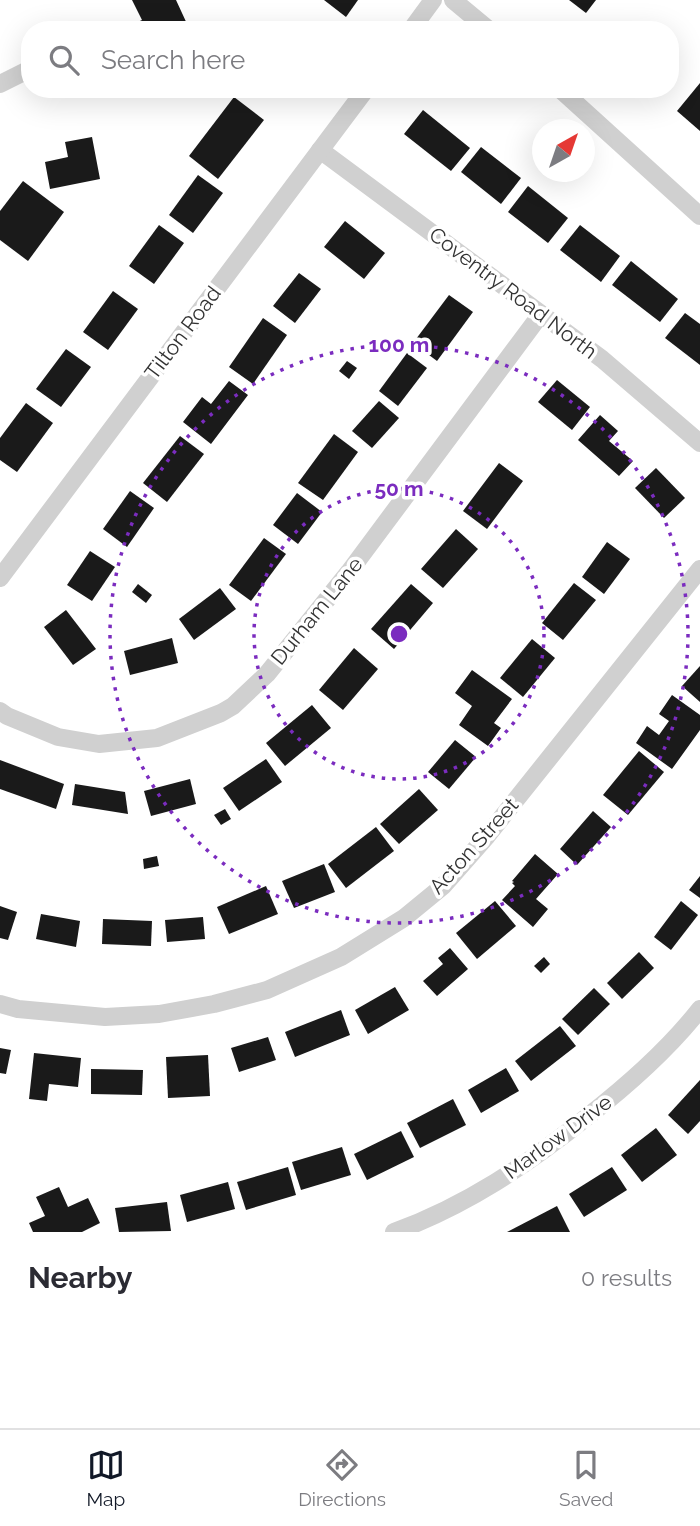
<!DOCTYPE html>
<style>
:root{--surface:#fff;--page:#f7f7f7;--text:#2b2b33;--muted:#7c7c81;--line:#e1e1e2;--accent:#111827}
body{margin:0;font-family:Raleway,sans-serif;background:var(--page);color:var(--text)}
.compass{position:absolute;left:532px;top:119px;width:63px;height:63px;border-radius:50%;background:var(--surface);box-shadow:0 7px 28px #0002;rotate:40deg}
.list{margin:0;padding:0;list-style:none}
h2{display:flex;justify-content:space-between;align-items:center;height:91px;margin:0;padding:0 28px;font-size:30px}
h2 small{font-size:23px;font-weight:400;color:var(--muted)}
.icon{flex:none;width:38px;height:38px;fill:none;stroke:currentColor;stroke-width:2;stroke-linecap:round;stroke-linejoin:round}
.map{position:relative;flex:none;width:700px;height:1232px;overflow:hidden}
.search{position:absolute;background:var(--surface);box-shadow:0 7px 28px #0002;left:21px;right:21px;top:21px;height:77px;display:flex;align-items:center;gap:18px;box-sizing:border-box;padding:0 24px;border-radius:28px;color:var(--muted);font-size:26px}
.sheet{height:196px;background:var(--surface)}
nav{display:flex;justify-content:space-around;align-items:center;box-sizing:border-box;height:98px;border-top:2px solid var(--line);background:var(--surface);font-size:19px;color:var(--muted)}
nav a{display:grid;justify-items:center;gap:4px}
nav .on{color:var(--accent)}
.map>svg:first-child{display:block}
.building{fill:#1a1a1a}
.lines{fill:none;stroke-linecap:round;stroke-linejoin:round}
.street{stroke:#d0d0d0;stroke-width:18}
.ring{fill:none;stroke:#7b2cbf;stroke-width:3.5;stroke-dasharray:3.5 7}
.labels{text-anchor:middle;stroke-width:7;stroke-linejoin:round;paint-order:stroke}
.street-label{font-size:21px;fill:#333;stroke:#fff}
.centre{fill:#7b2cbf;stroke:#fff;stroke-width:3.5}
.ring-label{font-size:21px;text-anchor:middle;font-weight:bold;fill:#7b2cbf;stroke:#fff;stroke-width:7;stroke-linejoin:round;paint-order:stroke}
</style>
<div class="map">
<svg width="700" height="1232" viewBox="0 0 700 1232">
<rect width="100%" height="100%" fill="#fff"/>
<g class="building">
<polygon points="132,0 176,0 188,26 180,30 120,30 142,20"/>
<polygon points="324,0 358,0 346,17"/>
<polygon points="569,0 596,0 586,13"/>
<polygon points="700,83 700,131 677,111"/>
<polygon points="234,97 264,120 218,179 189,156"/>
<polygon points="423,110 470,148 451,171 404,134"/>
<polygon points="92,137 100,179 50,189 45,162 68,157 65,142"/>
<polygon points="481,147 521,178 501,204 461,172"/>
<polygon points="198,175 223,193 193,233 169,215"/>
<polygon points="23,181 64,212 28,261 0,240 0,211"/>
<polygon points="528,186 568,218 548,243 508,212"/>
<polygon points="345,221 385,253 364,279 324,247"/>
<polygon points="159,225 184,243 154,284 129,266"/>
<polygon points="580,225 620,256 601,282 560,250"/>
<polygon points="631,261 678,299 660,322 612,285"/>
<polygon points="299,273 321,289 295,323 273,306"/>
<polygon points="113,291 138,309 108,350 83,332"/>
<polygon points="449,295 473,312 437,361 413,343"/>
<polygon points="685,313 700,324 700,365 665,338"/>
<polygon points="263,318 287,335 253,384 229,367"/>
<polygon points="66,349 91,367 61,407 36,389"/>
<polygon points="407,353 427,368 398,406 379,391"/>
<polygon points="347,361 357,368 349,379 339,371"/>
<polygon points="557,380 590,407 572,430 538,402"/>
<polygon points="229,381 248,395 211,444 183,422 202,397 211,404"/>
<polygon points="379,401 399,418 372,448 352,431"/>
<polygon points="26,403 53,423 17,472 0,460 0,438"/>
<polygon points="600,415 618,431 609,441 633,461 619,476 578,440"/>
<polygon points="334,434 358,452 323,500 298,483"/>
<polygon points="180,436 204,454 167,502 143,483"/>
<polygon points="499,463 523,481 487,529 463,511"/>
<polygon points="656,468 685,498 664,518 635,488"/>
<polygon points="130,491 154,508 127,547 103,529"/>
<polygon points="297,493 322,512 298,544 273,525"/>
<polygon points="456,529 478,549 443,588 421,569"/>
<polygon points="264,538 286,554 251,601 229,585"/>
<polygon points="607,542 630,559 604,594 582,577"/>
<polygon points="90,551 115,567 92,601 67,585"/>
<polygon points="574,583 596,600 563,640 542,623"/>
<polygon points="138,584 152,595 146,603 132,592"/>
<polygon points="411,584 433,603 394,649 371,629"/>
<polygon points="220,588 236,609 194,640 179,619"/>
<polygon points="66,610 96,649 73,665 44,627"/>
<polygon points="172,638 178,663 130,675 124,651"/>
<polygon points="532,639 555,658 523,697 500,678"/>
<polygon points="354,648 378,669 343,710 319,690"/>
<polygon points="700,666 700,702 682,686"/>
<polygon points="472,670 512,699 494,723 501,728 488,746 459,725 472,706 455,693"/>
<polygon points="672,695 700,715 700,730 672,769 636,743 647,726 659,735 669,721 659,714"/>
<polygon points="312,705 331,728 285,766 266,743"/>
<polygon points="455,740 476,757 449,789 428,772"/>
<polygon points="639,751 664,772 628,815 603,795"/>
<polygon points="266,759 282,782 239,811 223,788"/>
<polygon points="0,760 64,784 56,809 0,789"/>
<polygon points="190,779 196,804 151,816 144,791"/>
<polygon points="75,784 125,792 128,814 72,805"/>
<polygon points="419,789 438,810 399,844 380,824"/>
<polygon points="225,809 231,819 221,825 214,815"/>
<polygon points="593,811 611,827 577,865 560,849"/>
<polygon points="376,827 394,851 346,888 328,864"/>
<polygon points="535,854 558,874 536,899 548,909 533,927 502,900 515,886 512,883 514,882 512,881"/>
<polygon points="157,856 159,866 144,869 143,859"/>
<polygon points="324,864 335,892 294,908 282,881"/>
<polygon points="700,876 700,898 689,890"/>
<polygon points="266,886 278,914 229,934 217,907"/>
<polygon points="495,901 516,926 477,959 456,933"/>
<polygon points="681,901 698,915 671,950 654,937"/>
<polygon points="0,906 17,912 8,940 0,938"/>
<polygon points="41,914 80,921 76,947 36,939"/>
<polygon points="203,917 205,939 167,942 165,920"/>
<polygon points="103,919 152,921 151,946 102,944"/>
<polygon points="450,948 468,969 437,996 423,981 443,964 438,958"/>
<polygon points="639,952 654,968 622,999 607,983"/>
<polygon points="544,957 550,964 541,973 534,966"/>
<polygon points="395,987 409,1010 368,1034 355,1010"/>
<polygon points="594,988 610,1004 578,1035 562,1019"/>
<polygon points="341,1010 350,1035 295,1057 285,1032"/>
<polygon points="560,1026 576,1046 531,1081 515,1061"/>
<polygon points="268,1037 276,1060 239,1072 231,1048"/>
<polygon points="0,1048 11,1050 6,1074 0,1073"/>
<polygon points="34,1053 81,1058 78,1087 49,1084 47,1101 29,1099"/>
<polygon points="208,1055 210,1096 168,1098 166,1057"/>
<polygon points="506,1068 519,1091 481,1113 468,1090"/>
<polygon points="91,1069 143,1070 142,1095 91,1094"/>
<polygon points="700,1080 700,1121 688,1134 668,1115"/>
<polygon points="453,1099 466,1125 420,1148 407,1123"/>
<polygon points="656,1128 677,1155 642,1182 621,1155"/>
<polygon points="401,1131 414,1157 367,1180 354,1154"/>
<polygon points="342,1147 351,1175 301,1190 292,1162"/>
<polygon points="288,1167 296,1195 246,1210 237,1182"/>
<polygon points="612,1167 627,1190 584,1217 569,1194"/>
<polygon points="228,1182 235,1209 187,1222 180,1195"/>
<polygon points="59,1187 68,1207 88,1198 100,1223 82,1232 33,1232 29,1223 45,1216 36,1197"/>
<polygon points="167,1202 171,1231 119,1232 115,1208"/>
<polygon points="557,1206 570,1232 507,1232"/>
</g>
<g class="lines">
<g class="street">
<polyline points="453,0 489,30"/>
<polyline points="411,30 433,0"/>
<polyline points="0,84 30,69"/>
<polyline points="560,89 700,216"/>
<polyline points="320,150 602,359 700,443"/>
<polyline points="0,578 366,89"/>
<polyline points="0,711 7,716 58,737 99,744 157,738 221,713 233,706 267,674 349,572 541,314"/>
<polyline points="0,1004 18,1009 105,1017 159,1014 214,1004 267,990 341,957 404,918 443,886 487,836 700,569"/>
<path d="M394,1232C466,1206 528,1164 587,1117C628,1085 668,1050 700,1009"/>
</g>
</g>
<g class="ring">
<circle cx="399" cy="634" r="145"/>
<circle cx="399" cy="634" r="289"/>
</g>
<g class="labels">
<g class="street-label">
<text transform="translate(513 293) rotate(37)" y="7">Coventry Road North</text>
<text transform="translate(183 333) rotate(-53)" y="7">Tilton Road</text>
<text transform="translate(317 611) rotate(-51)" y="7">Durham Lane</text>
<text transform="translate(474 846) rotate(-48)" y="7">Acton Street</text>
<text transform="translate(558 1137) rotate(-36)" y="7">Marlow Drive</text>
</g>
</g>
<circle cx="399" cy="634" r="10" class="centre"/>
<g class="ring-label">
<text x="399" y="352">100 m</text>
<text x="399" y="496">50 m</text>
</g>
</svg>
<svg class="compass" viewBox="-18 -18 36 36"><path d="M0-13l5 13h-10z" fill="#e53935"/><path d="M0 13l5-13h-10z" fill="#7c7c81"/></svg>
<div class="search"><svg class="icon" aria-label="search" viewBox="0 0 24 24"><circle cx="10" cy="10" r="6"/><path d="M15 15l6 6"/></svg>Search here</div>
</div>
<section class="sheet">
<h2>Nearby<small>0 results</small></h2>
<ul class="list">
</ul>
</section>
<nav>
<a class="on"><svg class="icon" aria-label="map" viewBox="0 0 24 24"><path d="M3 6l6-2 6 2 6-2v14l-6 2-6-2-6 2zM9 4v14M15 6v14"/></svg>Map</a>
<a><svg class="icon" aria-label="directions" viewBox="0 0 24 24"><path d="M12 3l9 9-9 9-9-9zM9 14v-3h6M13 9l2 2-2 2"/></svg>Directions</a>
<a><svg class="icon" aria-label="saved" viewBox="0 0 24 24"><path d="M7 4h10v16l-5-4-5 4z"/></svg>Saved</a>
</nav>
